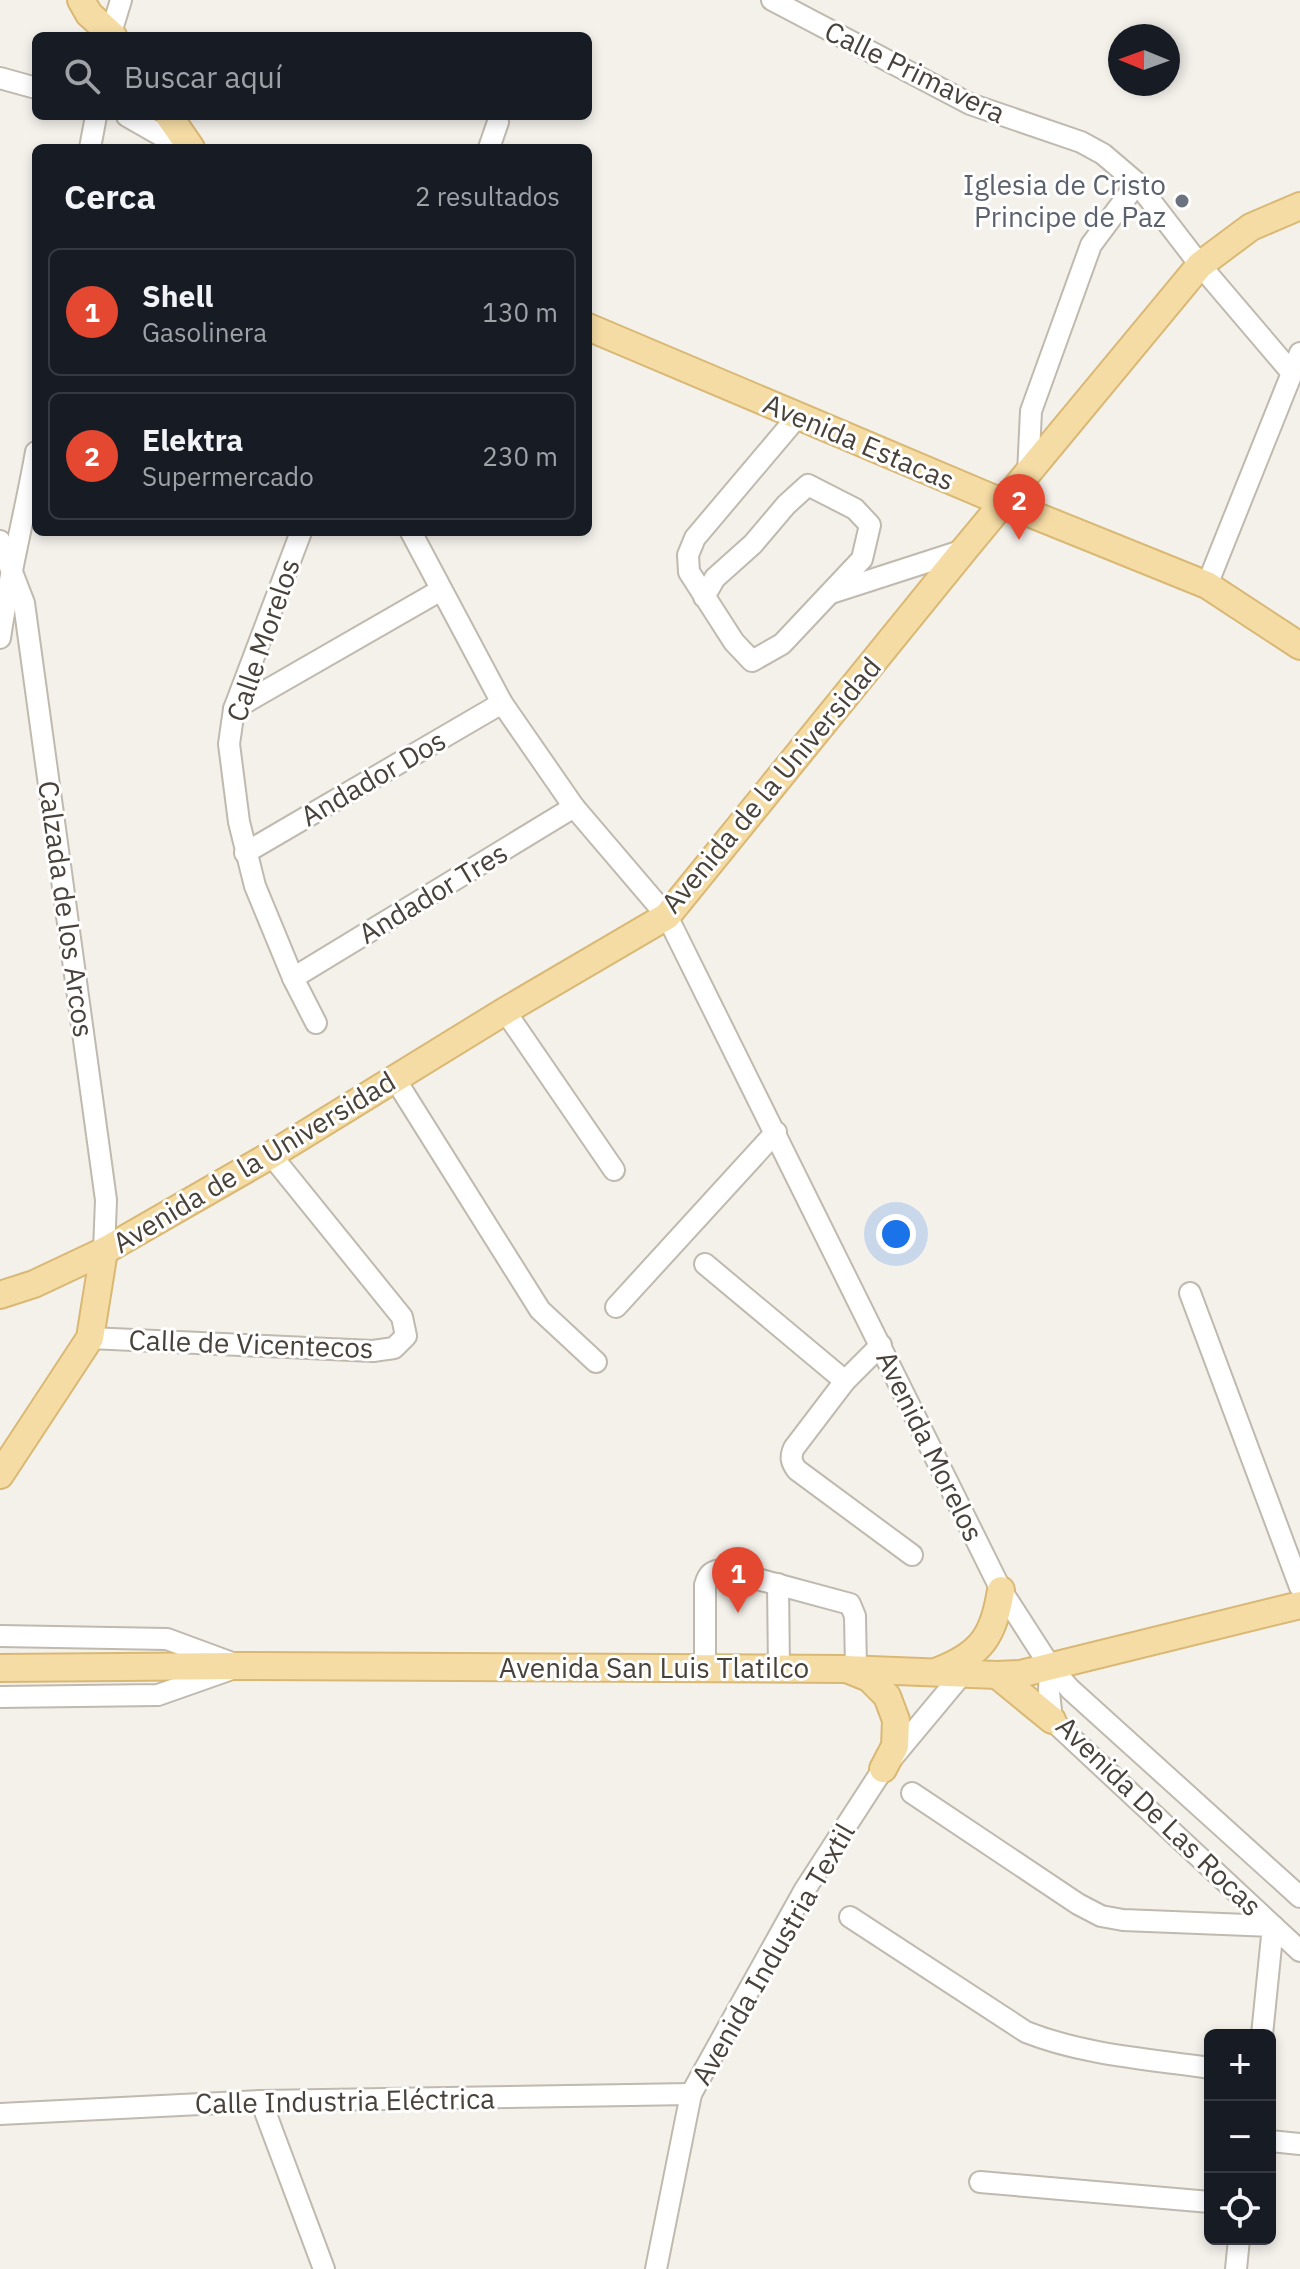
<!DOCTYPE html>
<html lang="es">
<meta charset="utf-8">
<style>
:root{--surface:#171b24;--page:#20242c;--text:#f1f3f6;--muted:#9ea1a6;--line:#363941;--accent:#e54831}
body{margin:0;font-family:"IBM Plex Sans",sans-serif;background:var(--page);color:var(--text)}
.controls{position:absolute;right:24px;bottom:24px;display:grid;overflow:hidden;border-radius:12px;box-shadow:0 4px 12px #0003}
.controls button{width:72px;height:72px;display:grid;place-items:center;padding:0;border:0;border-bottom:2px solid var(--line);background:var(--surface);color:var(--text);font:40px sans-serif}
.compass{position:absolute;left:1108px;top:24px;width:72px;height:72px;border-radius:50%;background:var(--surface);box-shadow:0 4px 12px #0003;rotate:271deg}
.you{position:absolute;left:896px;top:1234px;width:28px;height:28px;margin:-20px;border:6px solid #fff;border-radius:50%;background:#1a73e8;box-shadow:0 0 0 12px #1a73e833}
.badge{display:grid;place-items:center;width:52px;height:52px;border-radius:50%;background:var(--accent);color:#fff;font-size:26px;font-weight:700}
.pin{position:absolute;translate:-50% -66px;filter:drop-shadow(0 2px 4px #0008)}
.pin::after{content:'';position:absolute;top:42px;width:28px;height:24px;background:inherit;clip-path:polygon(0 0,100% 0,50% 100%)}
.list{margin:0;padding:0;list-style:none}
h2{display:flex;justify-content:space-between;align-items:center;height:104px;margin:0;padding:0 32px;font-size:34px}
h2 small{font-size:26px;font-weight:400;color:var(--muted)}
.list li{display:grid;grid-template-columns:52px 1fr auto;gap:24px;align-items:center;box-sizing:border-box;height:128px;margin:0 16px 16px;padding:0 16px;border:2px solid var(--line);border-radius:12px}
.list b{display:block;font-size:30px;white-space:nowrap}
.list p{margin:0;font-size:26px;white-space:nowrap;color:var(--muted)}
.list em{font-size:26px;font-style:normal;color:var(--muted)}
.icon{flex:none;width:44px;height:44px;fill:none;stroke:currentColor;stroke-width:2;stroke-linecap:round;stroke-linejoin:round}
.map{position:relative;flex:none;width:1300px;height:2269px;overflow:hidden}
.search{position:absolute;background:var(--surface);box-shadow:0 4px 12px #0003;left:32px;top:32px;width:560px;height:88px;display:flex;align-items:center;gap:20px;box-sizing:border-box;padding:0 28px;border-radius:12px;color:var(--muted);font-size:30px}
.panel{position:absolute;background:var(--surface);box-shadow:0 4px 12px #0003;left:32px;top:144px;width:560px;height:392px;border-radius:12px}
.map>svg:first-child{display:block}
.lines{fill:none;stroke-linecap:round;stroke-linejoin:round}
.minor-casing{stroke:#bfb9ae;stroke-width:24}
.major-casing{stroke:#d9b874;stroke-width:30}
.minor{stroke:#fff;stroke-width:20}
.major{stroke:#f5dca4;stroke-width:26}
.worship-dot{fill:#6b7280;stroke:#fff;stroke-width:3}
.labels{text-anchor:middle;stroke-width:6;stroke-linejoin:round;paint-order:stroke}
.street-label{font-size:28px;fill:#48423a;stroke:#fff}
.worship-label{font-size:28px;fill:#5b616d;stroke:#fff;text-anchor:end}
</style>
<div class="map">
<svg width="1300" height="2269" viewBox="0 0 1300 2269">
<rect width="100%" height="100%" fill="#f4f1eb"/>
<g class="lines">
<defs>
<g id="minor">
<polyline points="772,0 970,104 1081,142 1103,154 1137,183 1200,265 1292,373"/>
<polyline points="110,36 121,0"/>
<polyline points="0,78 36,88"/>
<polyline points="127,116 183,148"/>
<polyline points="90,148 96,116"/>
<polyline points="489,148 498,122"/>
<polyline points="1028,474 1031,411 1091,245 1137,183"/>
<polyline points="301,532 234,709 229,744 239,822 255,886 293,978 316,1023"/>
<polyline points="411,532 502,703 574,807 667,916 1001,1590 1050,1666 1070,1689 1300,1897"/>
<polyline points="0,541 24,603 106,1200 104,1251"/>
<polyline points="1207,585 1300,353"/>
<polyline points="831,593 964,550"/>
<polyline points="704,597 715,578 753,544 786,505 808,485 855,509 870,525 862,559 782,644 752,661 734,642 689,572 688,555 695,538 798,416"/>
<path d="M0,638C9,575 25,514 36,452"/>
<polyline points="234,709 441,590"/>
<polyline points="245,853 502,703"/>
<polyline points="293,978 574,807"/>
<polyline points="505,1011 614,1170"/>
<polyline points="395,1079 540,1310 596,1362"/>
<polyline points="705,1264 845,1381"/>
<polyline points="1190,1293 1300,1587"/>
<polyline points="616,1307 776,1132"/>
<polyline points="90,1338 373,1351 394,1348 406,1336 402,1317 271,1155"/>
<path d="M881,1345L845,1381L794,1448C790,1457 791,1462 797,1470L912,1555"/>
<polyline points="778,1584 779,1669"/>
<polyline points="0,1636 167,1639 232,1663"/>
<polyline points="1050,1666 1049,1692 1052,1720 1300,1951"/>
<path d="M705,1668V1585C708,1574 712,1570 724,1570L850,1604L855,1616L856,1669"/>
<polyline points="0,1697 158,1695 229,1670"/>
<polyline points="912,1793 1078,1904 1101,1916 1123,1920 1273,1926 1262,2035"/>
<path d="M850,1917L1026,2032C1084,2055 1149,2059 1210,2068"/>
<polyline points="261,2101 324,2269"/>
<polyline points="0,2114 261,2101 691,2094"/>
<polyline points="1270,2141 1300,2144"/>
<polyline points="980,2182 1210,2202"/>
<polyline points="656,2269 691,2094 804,1891 883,1769 963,1673"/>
<polyline points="1236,2269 1239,2239"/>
</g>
<g id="major">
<polyline points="81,0 89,14 113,36"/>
<polyline points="169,116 191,148"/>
<polyline points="588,327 1004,503 1207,585 1300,646"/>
<polyline points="0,1295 34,1284 104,1251 271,1155 505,1011 667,916 964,550 1200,265 1251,227 1300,206"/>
<polyline points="0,1475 90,1338 104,1251"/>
<polyline points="0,1668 240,1666 845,1669 997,1675 1020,1674 1300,1605"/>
<polyline points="849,1670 869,1678 887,1696 896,1720 895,1746 883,1769"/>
<path d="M938,1671C982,1654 994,1635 1001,1590"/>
<polyline points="997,1675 1052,1720"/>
</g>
</defs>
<use href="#minor" class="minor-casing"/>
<use href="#major" class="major-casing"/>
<use href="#minor" class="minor"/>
<use href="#major" class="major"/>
</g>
<circle class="worship-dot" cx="1182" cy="201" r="8"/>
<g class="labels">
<g class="street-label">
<text transform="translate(915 72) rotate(26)" y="10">Calle Primavera</text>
<text transform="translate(859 442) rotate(23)" y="10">Avenida Estacas</text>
<text transform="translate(263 640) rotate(-71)" y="10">Calle Morelos</text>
<text transform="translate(373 778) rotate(-30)" y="10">Andador Dos</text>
<text transform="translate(771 785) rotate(-50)" y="10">Avenida de la Universidad</text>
<text transform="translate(433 893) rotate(-31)" y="10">Andador Tres</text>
<text transform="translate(66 909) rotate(82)" y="10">Calzada de los Arcos</text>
<text transform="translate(254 1162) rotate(-31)" y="10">Avenida de la Universidad</text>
<text transform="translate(251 1344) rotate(2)" y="10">Calle de Vicentecos</text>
<text transform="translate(930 1446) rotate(64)" y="10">Avenida Morelos</text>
<text x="654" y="1678">Avenida San Luis Tlatilco</text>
<text transform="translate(1159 1816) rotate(44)" y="10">Avenida De Las Rocas</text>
<text transform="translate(773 1954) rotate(-60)" y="10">Avenida Industria Textil</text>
<text transform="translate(345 2101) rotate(-1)" y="10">Calle Industria Eléctrica</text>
</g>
<g class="worship-label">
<text x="1166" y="195">Iglesia de Cristo<tspan x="1166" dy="32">Principe de Paz</tspan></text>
</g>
</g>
</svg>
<div class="controls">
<button>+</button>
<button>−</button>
<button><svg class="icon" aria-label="locate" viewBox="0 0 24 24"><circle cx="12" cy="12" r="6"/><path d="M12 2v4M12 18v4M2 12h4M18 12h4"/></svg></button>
</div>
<svg class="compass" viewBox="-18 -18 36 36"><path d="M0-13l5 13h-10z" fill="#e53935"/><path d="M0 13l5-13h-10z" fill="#9ea1a6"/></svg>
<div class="you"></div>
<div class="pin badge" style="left:738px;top:1613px">1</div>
<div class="pin badge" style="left:1019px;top:540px">2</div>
<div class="search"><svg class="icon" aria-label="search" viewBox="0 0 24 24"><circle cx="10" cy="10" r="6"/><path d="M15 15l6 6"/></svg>Buscar aquí</div>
<section class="panel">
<h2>Cerca<small>2 resultados</small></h2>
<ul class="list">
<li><span class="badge">1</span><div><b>Shell</b><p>Gasolinera</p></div><em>130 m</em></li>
<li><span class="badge">2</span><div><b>Elektra</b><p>Supermercado</p></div><em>230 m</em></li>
</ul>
</section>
</div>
